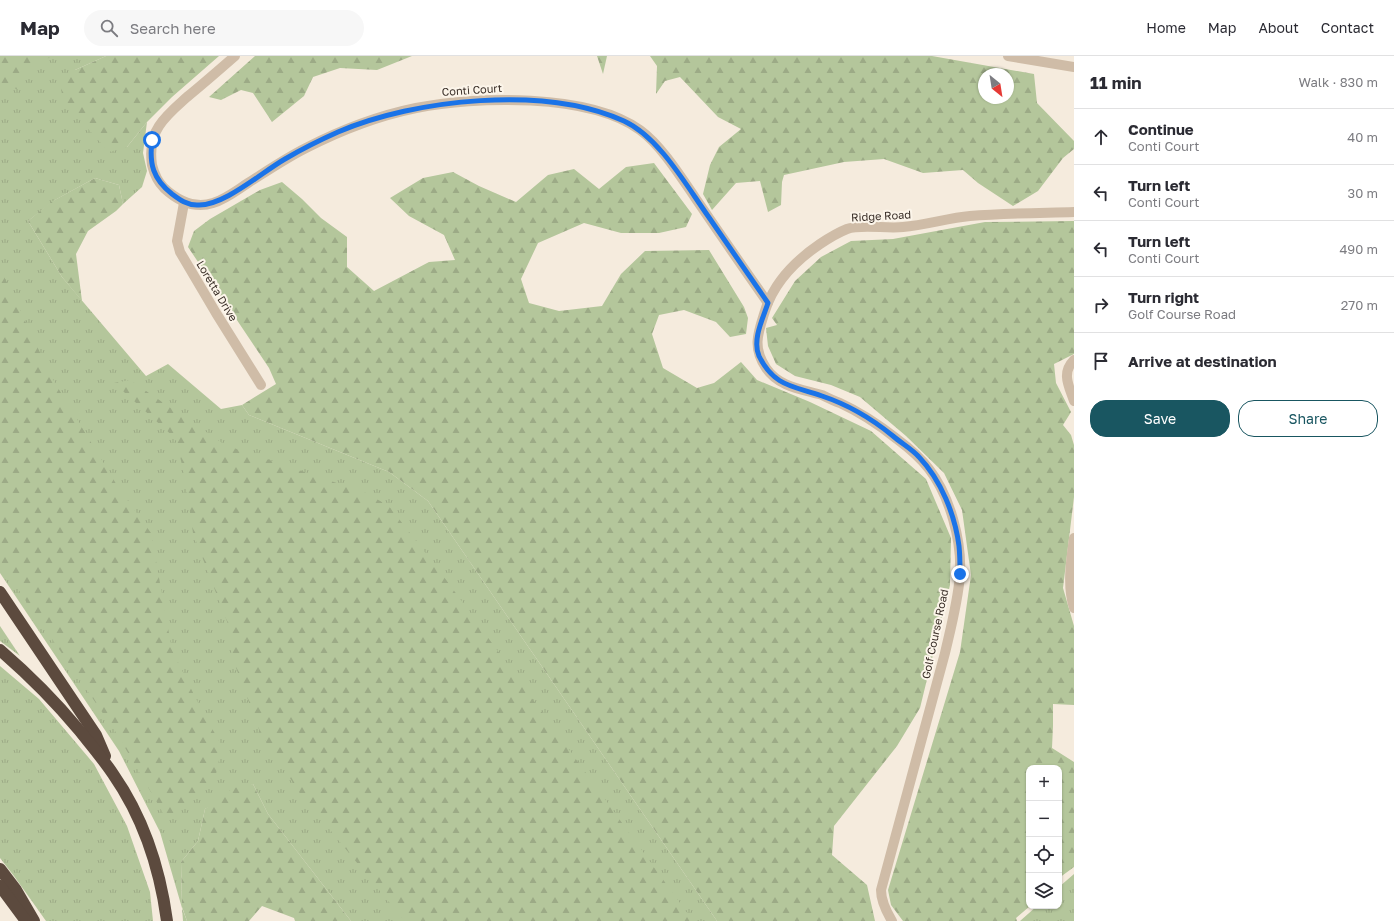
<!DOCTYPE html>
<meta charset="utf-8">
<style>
:root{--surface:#fff;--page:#f7f7f7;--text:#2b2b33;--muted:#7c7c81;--line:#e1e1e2;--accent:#195661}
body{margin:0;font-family:"Golos Text",sans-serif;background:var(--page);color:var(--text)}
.controls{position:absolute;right:12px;bottom:12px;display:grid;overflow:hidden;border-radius:8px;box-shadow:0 1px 3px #0004}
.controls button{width:36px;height:36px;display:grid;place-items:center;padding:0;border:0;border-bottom:1px solid var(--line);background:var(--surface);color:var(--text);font:20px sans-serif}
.compass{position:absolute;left:978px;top:12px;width:36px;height:36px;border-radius:50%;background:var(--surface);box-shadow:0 1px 3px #0004;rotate:150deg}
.stop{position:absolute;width:12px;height:12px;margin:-9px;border:3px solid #1a73e8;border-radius:50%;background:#fff}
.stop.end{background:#1a73e8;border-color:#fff;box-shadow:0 1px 4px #0008}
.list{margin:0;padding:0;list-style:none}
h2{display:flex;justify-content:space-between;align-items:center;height:52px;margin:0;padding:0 16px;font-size:17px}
h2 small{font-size:13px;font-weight:400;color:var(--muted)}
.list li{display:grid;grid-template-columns:26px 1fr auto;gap:12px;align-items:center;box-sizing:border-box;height:56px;padding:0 16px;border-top:1px solid var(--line)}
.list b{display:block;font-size:15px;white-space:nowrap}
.list p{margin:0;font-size:13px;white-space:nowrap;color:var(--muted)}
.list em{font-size:13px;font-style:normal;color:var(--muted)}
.actions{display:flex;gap:8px;padding:12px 16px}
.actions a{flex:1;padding:9px 0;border:1px solid var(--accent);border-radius:16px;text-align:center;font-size:14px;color:var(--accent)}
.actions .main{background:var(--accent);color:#fff}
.icon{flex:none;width:22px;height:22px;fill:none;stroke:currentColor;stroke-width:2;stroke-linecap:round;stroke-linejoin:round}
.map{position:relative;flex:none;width:1074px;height:865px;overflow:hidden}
header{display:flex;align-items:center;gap:24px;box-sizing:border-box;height:56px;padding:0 20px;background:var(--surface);border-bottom:1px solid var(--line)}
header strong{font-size:19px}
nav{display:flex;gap:22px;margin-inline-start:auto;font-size:14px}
.search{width:280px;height:36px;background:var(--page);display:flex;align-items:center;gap:10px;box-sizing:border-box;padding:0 14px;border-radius:22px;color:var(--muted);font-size:15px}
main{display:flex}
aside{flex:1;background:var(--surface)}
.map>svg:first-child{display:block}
.grass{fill:url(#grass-tufts)}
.forest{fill:url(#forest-firs);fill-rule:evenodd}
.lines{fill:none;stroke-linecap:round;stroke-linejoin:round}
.minor{stroke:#cfbca7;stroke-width:10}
.highway{stroke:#5c4a3e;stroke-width:12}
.route{stroke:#1a73e8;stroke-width:5}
.labels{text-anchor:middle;stroke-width:4;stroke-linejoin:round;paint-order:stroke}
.street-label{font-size:11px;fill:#3a2f28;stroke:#fcf5ea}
</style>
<header>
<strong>Map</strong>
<div class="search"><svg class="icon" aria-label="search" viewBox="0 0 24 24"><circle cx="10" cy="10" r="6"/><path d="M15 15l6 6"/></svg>Search here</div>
<nav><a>Home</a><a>Map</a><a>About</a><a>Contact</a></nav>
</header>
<main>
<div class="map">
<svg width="1074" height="865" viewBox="0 0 1074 865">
<defs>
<pattern id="grass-tufts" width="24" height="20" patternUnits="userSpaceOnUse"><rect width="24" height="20" fill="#b4c69b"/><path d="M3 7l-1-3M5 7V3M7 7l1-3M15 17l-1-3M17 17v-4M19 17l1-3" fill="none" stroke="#9caa86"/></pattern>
<pattern id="forest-firs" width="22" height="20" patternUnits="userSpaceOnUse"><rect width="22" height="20" fill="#b4c69b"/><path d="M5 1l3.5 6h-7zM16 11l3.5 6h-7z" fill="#9caa86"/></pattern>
</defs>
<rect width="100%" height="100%" fill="#f5ebdd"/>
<g class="grass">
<polygon points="0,0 106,0 75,14 127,91 147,66 143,97 147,115 142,131 123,148 119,129 95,122 55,144 28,165 62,221 146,320 168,308 221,353 242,349 249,359 389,416 428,445 717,865 351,865 268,758 253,728 205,753 198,785 181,806 182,852 187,865 183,865 182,852 160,776 119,695 0,517"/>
<polygon points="0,570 20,600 0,585"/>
<polygon points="0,610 39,643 94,708 127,770 150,836 153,865 46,865 14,820 0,802"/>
<polygon points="1074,818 1074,865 1020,865 1037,850 1059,850 1059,831"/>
</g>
<g class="forest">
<polygon points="0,0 53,0 25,13 17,33 0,29"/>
<polygon points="106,0 219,0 172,41 147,66 127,91 109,96 63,45 61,32 75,14"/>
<polygon points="255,0 412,0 377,14 340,12 313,21 304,40 272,66 253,37 241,34 221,44 209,41"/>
<polygon points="597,0 607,0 603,18"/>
<path d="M650,0H932L1034,18L1037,47L1074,85V93L1063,102L1038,135L1013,150L978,127L963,114L923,117L884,103L844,106L784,119L782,126L781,149L768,156L760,125L736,127L712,154L703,138L710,109L719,91L741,73L718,61L680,21L665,25L656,38L657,10ZM984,18H1008V42H984Z"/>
<polygon points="654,107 692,158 686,171 659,177 621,177 584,167 538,187 521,223 529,247 559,255 602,250 621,218 645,195 709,194 744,251 748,262 746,278 730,281 716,266 684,254 659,259 652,278 663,312 697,332 714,327 741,306 757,324 810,346 871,375 926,423 951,482 950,529 920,652 897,690 834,770 832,799 867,829 875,865 717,865 428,445 389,416 249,359 242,349 276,328 269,312 188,191 194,175 210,163 260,134 282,126 302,143 321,162 347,181 347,211 374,235 429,206 455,204 444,179 409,160 390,142 423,122 453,116 479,130 516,146 548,119 574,113 599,133 626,111"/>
<polygon points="95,122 119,129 123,148 116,155 88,175 76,198 82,245 62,221 28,165 51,146"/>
<polygon points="1074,165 1074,298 1054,308 1056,327 1071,356 1063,369 1071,379 1074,389 1074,441 1063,532 1074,570 1074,649 1053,648 1053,670 1052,692 1074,706 1074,811 1059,822 1059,712 1029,712 1030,850 1016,862 1017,865 903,865 891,849 888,834 960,596 971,519 962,454 944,417 906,380 860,341 831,329 795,320 776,308 768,290 766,272 777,269 772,262 795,225 821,201 851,185 893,183 985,166"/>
<polygon points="0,212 52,322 118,431 151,477 172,594 202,655 222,690 216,718 186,748 166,762 117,678 18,533 0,504"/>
<polygon points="130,324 225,389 366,437 389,450 447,525 693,865 405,865 403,863 299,736 260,676 232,601 228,568 193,477 185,422 176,383 114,327"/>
<polygon points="253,728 268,758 351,865 295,865 294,862 262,850 249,865 187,865 182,851 181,806 198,785 205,753 233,732"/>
</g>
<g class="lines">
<g class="minor">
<path d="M235,0C219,14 203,28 187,41C177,50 166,59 159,70C151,82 150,95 152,109C154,117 158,126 164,132C178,145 194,153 213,147C226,143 237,134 248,127C267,115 286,102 306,92C341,74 377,60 416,52C475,40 589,37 640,74C661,89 681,121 696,143C720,178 744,213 768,247"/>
<polyline points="1008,0 1074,11"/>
<polyline points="184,147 177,185 180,196 216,257 261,329"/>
<path d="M1074,304C1061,317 1069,330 1074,345"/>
<path d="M1074,482C1071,504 1067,530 1074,552"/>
<path d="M892,865C886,855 881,845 881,834L945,597C951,571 958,545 960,519C962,485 950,440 929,413C920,401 909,392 897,383C878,368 862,357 840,347C834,345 828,342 822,339C801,333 779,331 766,312C752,291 758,277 765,255C774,226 795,205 820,188C829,182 837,177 847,173C860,168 888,173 903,171C926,169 948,162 970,160C1004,157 1040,157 1074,156"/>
</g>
<g class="highway">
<polyline points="0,536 96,679 105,700"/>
<path d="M0,594C29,619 55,645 79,674C91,689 103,703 113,718C143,761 160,813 167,865"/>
<polyline points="0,813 16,834 34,865"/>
<polyline points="0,830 26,865"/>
</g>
</g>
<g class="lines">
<path class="route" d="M152,84C149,108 153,123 172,138C180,144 187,149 197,149C223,151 262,116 285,103C302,93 320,84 338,76C415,43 545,29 624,65C659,81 686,129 708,160C728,189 748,218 768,247C763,262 752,284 759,300C774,331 794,330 822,340C849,349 871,362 893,380C901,387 912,393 919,401C941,424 955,459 959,490C960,499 960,509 960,518"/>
</g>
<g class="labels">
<g class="street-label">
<text transform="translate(472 34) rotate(-4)" y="4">Conti Court</text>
<text transform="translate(881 160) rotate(-3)" y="4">Ridge Road</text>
<text transform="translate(217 235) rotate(59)" y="4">Loretta Drive</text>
<text transform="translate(935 578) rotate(-78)" y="4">Golf Course Road</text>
</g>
</g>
</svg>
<div class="controls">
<button>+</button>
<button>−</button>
<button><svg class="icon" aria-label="locate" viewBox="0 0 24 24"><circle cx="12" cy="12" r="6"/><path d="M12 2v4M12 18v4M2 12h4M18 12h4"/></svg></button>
<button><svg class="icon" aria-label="layers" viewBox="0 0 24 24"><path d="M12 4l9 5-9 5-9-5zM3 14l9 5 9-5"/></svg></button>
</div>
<svg class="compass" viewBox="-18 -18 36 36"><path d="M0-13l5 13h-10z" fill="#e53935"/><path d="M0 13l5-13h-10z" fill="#7c7c81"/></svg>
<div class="stop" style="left:152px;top:84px"></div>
<div class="stop end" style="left:960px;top:518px"></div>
</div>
<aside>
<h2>11 min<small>Walk · 830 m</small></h2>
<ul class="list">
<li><svg class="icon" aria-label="ahead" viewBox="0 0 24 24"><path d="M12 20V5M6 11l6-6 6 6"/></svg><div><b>Continue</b><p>Conti Court</p></div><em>40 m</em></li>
<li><svg class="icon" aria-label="left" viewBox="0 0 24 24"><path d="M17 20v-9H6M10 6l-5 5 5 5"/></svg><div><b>Turn left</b><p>Conti Court</p></div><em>30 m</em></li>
<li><svg class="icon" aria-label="left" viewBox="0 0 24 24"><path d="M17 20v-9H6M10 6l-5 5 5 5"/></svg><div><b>Turn left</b><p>Conti Court</p></div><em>490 m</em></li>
<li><svg class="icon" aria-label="right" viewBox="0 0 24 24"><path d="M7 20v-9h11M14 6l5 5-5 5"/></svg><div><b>Turn right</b><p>Golf Course Road</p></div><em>270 m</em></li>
<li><svg class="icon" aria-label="arrive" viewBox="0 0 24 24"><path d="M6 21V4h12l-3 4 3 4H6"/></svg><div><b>Arrive at destination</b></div></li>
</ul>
<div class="actions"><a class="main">Save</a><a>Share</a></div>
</aside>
</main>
